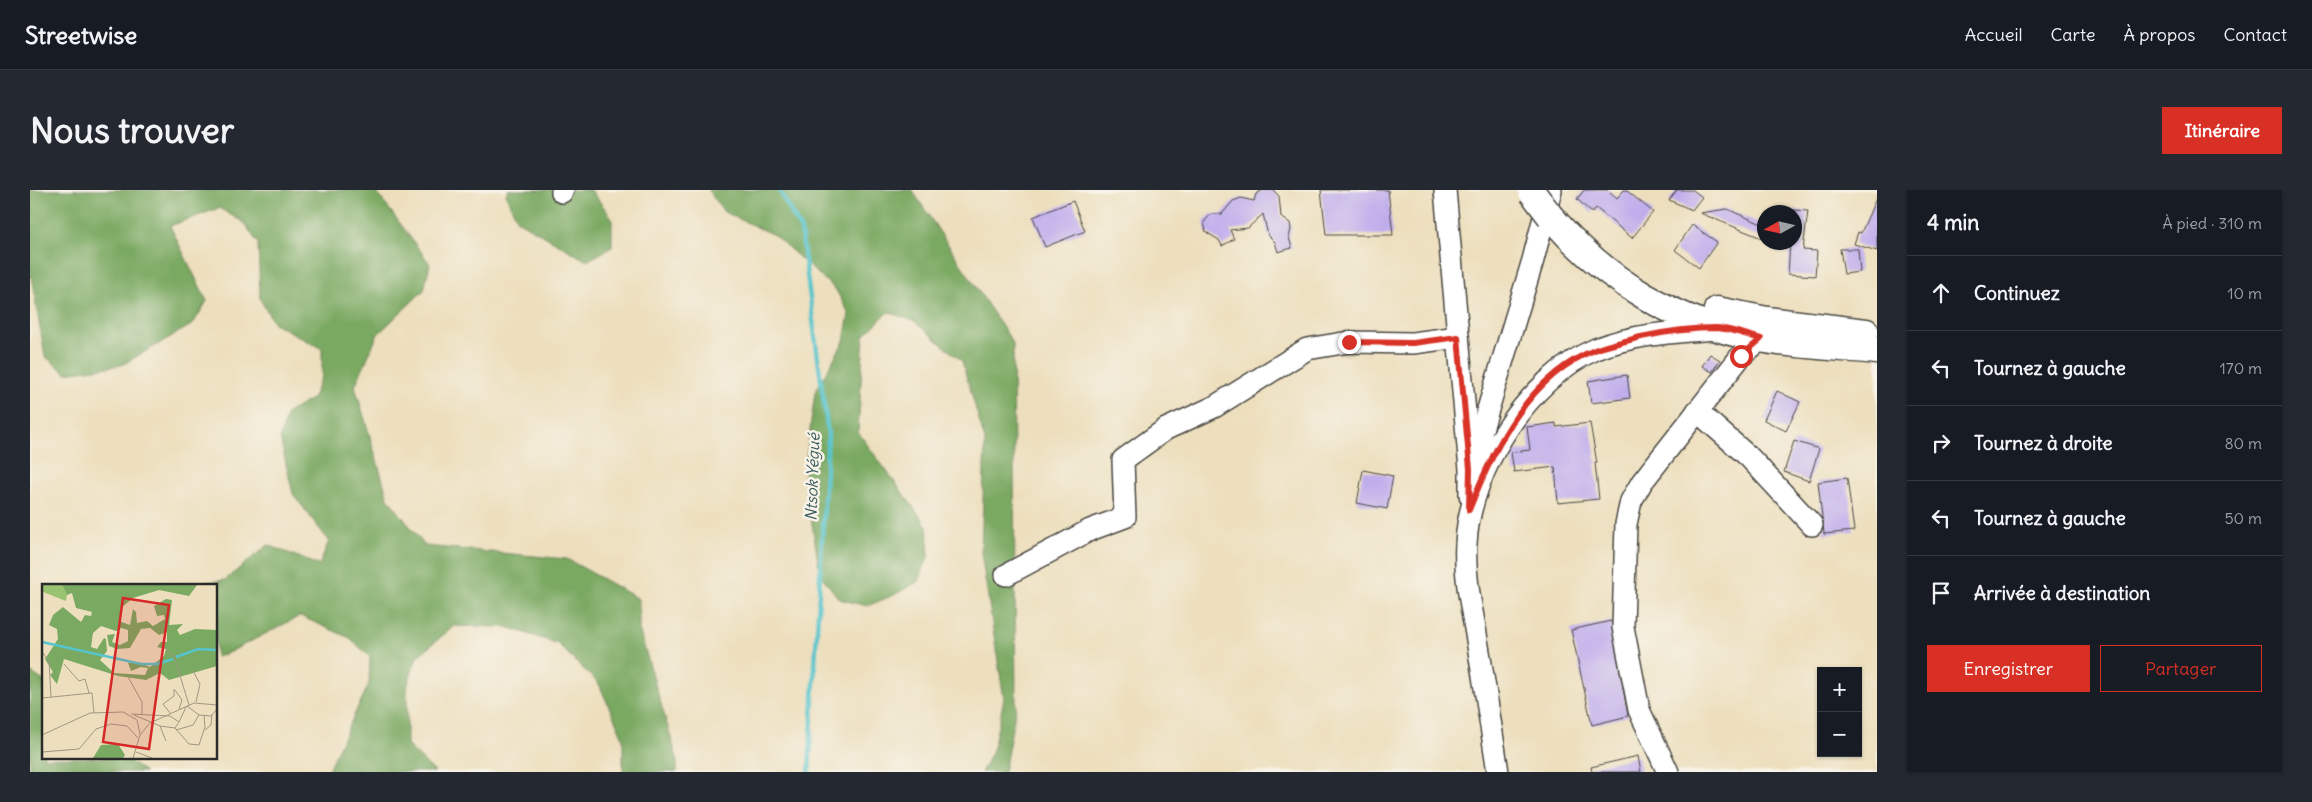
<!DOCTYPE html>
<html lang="fr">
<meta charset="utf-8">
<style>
:root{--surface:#171b24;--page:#242831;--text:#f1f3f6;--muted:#9ea1a6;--line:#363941;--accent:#d93025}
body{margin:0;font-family:Delius,sans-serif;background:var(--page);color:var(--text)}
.controls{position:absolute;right:15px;bottom:15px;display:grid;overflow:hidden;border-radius:0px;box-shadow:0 1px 4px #0004}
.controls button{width:45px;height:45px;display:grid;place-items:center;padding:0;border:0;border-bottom:1px solid var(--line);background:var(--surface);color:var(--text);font:25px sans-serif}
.compass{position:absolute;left:1727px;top:15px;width:45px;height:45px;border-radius:50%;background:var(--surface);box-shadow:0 1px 4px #0004;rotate:262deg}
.stop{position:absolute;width:15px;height:15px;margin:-11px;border:4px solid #d93025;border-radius:50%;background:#fff}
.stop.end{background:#d93025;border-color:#fff;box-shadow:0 1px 5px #0008}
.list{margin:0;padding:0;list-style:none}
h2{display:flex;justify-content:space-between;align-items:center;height:65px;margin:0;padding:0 20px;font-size:21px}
h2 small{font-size:16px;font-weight:400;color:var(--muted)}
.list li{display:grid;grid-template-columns:32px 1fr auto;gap:15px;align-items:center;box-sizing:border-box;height:75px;padding:0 20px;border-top:1px solid var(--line)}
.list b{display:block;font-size:19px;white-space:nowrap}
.list em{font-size:16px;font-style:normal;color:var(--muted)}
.actions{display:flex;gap:10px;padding:15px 20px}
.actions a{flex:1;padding:11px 0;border:1px solid var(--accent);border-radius:0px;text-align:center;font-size:18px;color:var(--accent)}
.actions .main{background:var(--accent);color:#fff}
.icon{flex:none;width:28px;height:28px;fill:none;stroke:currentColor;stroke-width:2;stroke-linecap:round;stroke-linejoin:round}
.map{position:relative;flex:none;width:1847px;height:582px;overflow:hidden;border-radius:0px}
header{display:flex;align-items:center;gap:30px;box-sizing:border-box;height:70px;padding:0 25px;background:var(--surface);border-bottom:1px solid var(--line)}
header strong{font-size:24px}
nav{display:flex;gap:28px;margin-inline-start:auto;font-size:18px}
.intro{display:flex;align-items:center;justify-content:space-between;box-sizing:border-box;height:120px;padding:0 30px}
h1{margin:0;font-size:35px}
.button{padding:12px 22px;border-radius:0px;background:var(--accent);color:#fff;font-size:18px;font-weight:700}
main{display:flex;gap:30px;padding:0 30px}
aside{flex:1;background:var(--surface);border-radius:0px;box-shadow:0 1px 4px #0004}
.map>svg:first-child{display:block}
.forest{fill:#7aa962;stroke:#526a46}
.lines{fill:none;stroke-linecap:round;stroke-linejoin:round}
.stream{stroke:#56c4cc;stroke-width:4.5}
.building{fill:#c0adec}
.minor-casing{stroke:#484641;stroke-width:24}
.major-casing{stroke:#484641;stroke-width:29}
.minor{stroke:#fff;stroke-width:21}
.major{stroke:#fff;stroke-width:26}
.major-bridge-casing{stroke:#484641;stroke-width:29;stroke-linecap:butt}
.major-bridge{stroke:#fff;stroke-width:26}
.route{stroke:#d93025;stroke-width:6}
.labels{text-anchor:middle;stroke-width:5;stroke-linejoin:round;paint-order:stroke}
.water-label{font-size:16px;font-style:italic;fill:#38595b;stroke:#f7f3e8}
.inset-river{fill:none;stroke:#56c4cc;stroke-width:2.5}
.inset-road{fill:none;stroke:#9f9783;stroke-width:1}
.view{fill:#d62828;fill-opacity:0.15;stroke:#d62828;stroke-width:2.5}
.inset-edge{fill:none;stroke:#2b2b2b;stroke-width:2.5}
</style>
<header>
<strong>Streetwise</strong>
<nav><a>Accueil</a><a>Carte</a><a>À propos</a><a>Contact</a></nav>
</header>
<div class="intro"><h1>Nous trouver</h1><a class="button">Itinéraire</a></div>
<main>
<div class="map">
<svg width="1847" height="582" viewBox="0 0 1847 582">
<rect width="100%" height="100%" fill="#f7f3e8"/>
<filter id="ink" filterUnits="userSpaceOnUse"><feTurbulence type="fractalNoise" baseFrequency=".02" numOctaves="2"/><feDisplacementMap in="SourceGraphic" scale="10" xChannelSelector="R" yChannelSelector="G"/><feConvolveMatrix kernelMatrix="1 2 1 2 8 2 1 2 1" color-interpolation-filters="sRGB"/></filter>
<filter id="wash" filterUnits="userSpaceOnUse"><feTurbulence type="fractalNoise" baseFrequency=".0096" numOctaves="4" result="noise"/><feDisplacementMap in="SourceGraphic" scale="20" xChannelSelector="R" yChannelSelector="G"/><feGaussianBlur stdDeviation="1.12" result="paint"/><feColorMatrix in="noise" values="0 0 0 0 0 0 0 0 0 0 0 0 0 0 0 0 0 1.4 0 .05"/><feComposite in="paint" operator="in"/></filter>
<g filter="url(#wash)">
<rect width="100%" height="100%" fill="#eddfbd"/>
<g class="forest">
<polygon points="0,0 348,0 348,4 400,74 394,100 348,144 325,196 358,308 395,356 537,369 609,409 609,439 647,568 647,582 593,582 593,548 569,494 528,454 477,437 424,436 387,467 377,497 377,555 405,582 297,582 339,494 340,467 320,448 270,426 196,464 186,467 186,396 144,396 195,390 238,355 289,375 299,351 263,304 250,248 257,223 282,209 292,186 292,159 244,133 230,109 228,53 213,32 189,18 140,36 177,111 163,134 92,175 36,183 15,166 0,81"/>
<polygon points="478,0 561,0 582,28 582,57 557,71 487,30 476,5"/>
<polygon points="678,0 882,0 983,153 986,517 974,582 951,582 962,563 974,509 951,363 955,251 932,171 884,131 858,122 834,146 828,242 897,336 899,364 889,391 864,405 837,416 809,409 790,384 774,284 785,202 814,151 819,124 806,100 744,45 694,22"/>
<polygon points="0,482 14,491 14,568 99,568 100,572 115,582 0,582"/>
</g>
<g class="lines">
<polyline class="stream" points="749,0 771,40 798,244 779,582"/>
</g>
<g id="blocks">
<g class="building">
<polygon points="1233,0 1243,0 1249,6 1251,27 1260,33 1261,39 1259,47 1262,58 1248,62 1245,52 1238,45 1233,24 1218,38 1200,40 1204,49 1192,56 1189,50 1176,42 1174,32 1181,24 1192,24 1203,11 1211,8 1224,11 1226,4"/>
<polygon points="1291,0 1358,0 1363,45 1296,45"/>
<polygon points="1554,0 1578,0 1587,8 1594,0 1596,0 1623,22 1602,48 1566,18 1562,23 1547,9"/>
<polygon points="1647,0 1663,0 1672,7 1662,20 1639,10"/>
<polygon points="1847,6 1847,61 1824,54 1828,42 1831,43"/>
<polygon points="1043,11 1055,41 1015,57 1003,27"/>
<polygon points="1697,19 1734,35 1734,49 1670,23"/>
<polygon points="1764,20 1778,21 1773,60 1787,61 1785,86 1758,84 1760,52 1764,52"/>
<polygon points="1662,35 1687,52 1669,78 1645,60"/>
<polygon points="1810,59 1828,59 1830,82 1814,84"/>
<polygon points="1680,164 1690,170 1682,182 1672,176"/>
<polygon points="1597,185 1600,208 1561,213 1558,191"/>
<polygon points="1747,201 1770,212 1756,241 1734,230"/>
<polygon points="1526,233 1526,237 1560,233 1567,273 1565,273 1569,309 1528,313 1525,277 1484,282 1481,262 1500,260 1497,237"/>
<polygon points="1764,251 1789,259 1779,291 1754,282"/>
<polygon points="1333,280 1363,286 1357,319 1327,313"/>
<polygon points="1817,288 1824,341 1794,344 1788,292"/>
<polygon points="1581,431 1598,526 1562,535 1541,440"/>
<polygon points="1608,566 1611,582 1562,582 1561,577"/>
</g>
</g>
</g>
<g filter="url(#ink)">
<use href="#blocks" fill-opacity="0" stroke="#484641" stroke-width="1"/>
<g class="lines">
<defs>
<g id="minor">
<polyline points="1415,0 1440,279 1440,305"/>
<polyline points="532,2 533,0"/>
<polyline points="1667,221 1720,268 1782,335"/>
<polyline points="1443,269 1503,70 1521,0"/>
<polyline points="976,385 1060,340 1095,327 1093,270 1136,239 1184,217 1277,159 1319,152 1383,153 1428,147"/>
<path d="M1468,582C1461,536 1454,490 1446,444C1441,415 1434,384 1436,354C1439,281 1498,188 1566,159C1604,144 1645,142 1685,139"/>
<polyline points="1638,582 1609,520 1593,437 1596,334 1601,311 1612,292 1711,166 1731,149"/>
</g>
<g id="major">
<path d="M1521,27C1578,93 1645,132 1730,149C1768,156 1808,157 1847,161"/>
<polyline points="1687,120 1737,130 1836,142"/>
</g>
</defs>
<use href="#minor" class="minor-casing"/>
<use href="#major" class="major-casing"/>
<use href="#minor" class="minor"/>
<use href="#major" class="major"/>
<defs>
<polyline id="major-bridge" points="1502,2 1521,27"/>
</defs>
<use href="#major-bridge" class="major-bridge-casing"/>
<use href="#major-bridge" class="major-bridge"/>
</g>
</g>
<g class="lines" filter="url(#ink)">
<path class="route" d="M1319,152L1383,153L1428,147L1440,279L1439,320C1464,257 1499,185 1567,159C1581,154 1597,151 1611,147C1634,142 1663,138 1687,138C1701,139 1717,145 1731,149L1711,166"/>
</g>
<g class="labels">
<g class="water-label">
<text transform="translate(782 287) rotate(-88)" y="6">Ntsok Yégué</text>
</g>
</g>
<g transform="translate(12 394)">
<rect width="175" height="175" fill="#eddfbd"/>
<path d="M1,1H20L25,11L24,17L1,8Z" fill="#99c370"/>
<path d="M20,1H155L147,12L117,6L91,14L79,24L77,37L88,41L91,25L94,28L95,39L105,37L111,42L123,35L122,31L115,32L112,22L124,15L130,16L127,41L141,40L135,46L138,51L153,45L175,46V82L127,96L118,89L104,96L76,92L22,75L15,100L8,91L11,88L3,75L16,55L15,45L7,41L11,31L21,23L39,38L43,31L49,32L50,28L34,24L30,9L25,11ZM59,42L74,47L79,44L86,46V57L78,61L70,58L73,50L65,51L67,62L75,65L88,64L99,45L108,44L117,51L125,48V58H119L115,63L124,65L122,72L108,83L96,78L86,79L89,87L99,83L106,84L103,91L72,89L58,76L65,67L64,55L62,54L55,65L49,63L51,49ZM76,160L83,171L81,174H51L59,161Z" fill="#7aa962" fill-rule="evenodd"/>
<path class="inset-river" d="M0,58L99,80H115L131,75M134,73L156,65L175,66"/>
<path class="inset-road" d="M121,62L132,72L147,121M0,68L7,77L9,113M22,80L37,97L43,95L47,109M151,87L158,100L154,118M86,93L100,118V130M133,106L140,116L137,125M0,114L50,109L52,129M145,122L157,131L169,132L175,125M128,129L121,120L132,112V105M89,130L128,132L137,138L133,144M92,131L118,142L133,144M137,138L144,123M118,142L124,157M133,144L147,160L157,161L163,143L162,131M134,146L151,141L157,131M163,146L169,141L170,131M0,151L48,129L81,128L95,136L98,150M0,168L37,165L54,145L69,140L85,142L96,154M94,168L110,174M91,174L98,151L108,139L152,119L175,121"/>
<path class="view" d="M81,14L127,21L107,165L61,158Z"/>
<rect width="175" height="175" class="inset-edge"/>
</g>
</svg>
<div class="controls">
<button>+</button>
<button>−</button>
</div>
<svg class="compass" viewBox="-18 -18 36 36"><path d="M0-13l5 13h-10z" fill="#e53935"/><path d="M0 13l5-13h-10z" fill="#9ea1a6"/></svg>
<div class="stop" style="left:1711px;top:166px"></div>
<div class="stop end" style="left:1319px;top:152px"></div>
</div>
<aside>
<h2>4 min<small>À pied · 310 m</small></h2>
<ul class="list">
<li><svg class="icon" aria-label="ahead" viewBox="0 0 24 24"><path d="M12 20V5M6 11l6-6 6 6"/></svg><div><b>Continuez</b></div><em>10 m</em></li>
<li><svg class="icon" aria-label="left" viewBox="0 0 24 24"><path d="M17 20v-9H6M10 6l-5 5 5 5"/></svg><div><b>Tournez à gauche</b></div><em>170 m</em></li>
<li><svg class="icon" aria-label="right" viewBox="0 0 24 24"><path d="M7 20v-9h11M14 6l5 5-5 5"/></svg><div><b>Tournez à droite</b></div><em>80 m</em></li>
<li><svg class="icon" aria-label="left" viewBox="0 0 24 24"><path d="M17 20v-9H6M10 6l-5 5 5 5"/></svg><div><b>Tournez à gauche</b></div><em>50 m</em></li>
<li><svg class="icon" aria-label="arrive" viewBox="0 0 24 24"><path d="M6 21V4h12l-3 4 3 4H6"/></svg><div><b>Arrivée à destination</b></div></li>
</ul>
<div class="actions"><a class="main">Enregistrer</a><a>Partager</a></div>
</aside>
</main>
